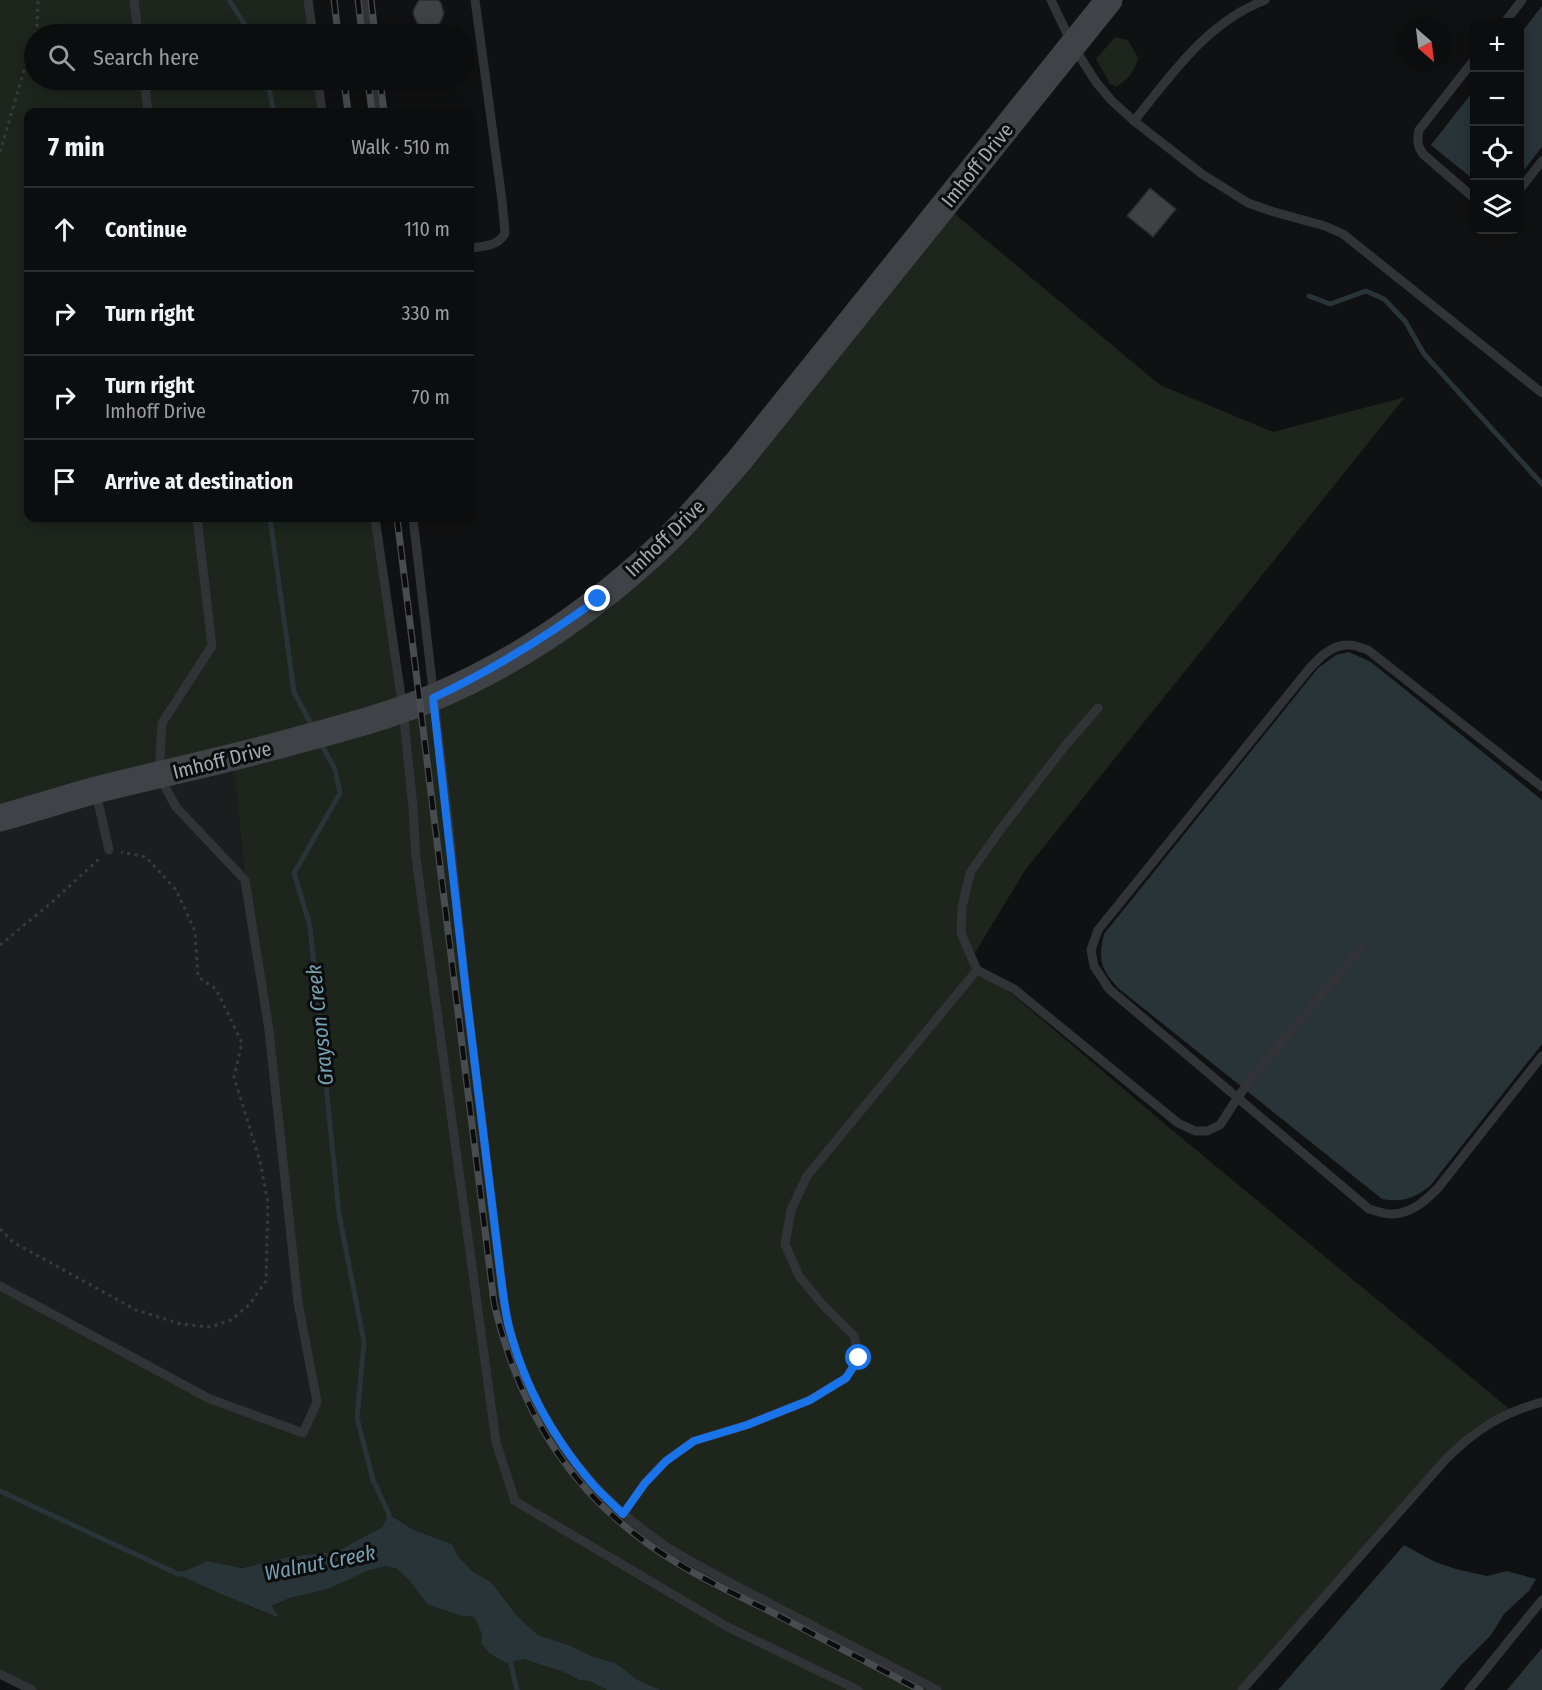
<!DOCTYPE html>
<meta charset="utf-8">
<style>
:root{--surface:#0c0d0e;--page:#151617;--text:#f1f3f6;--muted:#9a9c9e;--line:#2c2d2e}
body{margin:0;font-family:"Fira Sans Condensed",sans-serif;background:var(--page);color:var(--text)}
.controls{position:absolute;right:18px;top:18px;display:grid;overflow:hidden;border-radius:12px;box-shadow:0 3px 15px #0003}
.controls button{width:54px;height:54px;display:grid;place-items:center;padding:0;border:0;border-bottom:2px solid var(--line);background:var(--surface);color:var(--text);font:30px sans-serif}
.compass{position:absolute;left:1398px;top:18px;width:54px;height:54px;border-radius:50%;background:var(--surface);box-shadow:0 3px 15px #0003;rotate:152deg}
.stop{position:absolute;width:18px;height:18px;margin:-14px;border:4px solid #1a73e8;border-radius:50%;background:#fff}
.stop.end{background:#1a73e8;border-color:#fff;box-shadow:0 2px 6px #0008}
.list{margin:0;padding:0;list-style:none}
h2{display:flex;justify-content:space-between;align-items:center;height:78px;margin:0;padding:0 24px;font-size:26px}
h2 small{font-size:20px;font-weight:400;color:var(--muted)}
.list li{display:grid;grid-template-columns:39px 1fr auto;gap:18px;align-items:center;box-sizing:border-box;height:84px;padding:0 24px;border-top:2px solid var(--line)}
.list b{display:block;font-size:22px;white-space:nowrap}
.list p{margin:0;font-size:20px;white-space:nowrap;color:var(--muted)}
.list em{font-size:20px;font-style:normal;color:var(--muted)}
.icon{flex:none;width:33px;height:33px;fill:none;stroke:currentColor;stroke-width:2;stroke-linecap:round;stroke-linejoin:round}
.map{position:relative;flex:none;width:1542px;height:1690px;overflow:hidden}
.search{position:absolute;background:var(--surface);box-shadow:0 3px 15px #0003;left:24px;top:24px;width:450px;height:66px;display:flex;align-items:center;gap:15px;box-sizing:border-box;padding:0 21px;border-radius:33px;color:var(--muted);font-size:22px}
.panel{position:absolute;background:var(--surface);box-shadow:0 3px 15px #0003;left:24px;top:108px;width:450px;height:414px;border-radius:12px}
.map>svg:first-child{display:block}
.built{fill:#1c1d1f}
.green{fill:#1d251d}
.water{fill:#283438}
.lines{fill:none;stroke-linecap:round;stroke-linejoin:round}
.stream{stroke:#283438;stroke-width:5}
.building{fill:#3f4145;stroke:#2a2b2e;stroke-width:1.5}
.path{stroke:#373b3e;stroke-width:3;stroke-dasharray:3 4.5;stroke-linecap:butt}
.lane{stroke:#313337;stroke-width:9}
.secondary{stroke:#3f4347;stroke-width:27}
.rail-casing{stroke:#484c50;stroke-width:7}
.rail{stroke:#0c0c0d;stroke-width:4.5;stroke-dasharray:14;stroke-linecap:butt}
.route{stroke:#1a73e8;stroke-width:8}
.labels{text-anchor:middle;stroke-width:6;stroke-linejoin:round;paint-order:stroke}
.street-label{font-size:20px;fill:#a1aab4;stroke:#0c0c0d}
.water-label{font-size:21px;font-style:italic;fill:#75a1b2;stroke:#0c0c0d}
</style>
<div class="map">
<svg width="1542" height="1690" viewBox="0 0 1542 1690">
<rect width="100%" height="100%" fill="#101112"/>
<polygon class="built" points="233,758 245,880 317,1402 303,1433 210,1399 0,1286 0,818"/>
<g class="green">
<polygon points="0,0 308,0 313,34 34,34 34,80 319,80 323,112 28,112 28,518 376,518 404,709 433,698 649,558 944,205 1160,385 1273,432 1405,397 1026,869 971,959 1166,1125 1513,1412 1478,1430 1242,1690 661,1690 638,1680 615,1663 594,1657 571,1646 538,1635 518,1617 491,1582 472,1571 458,1556 452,1544 414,1530 390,1514 382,1527 336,1552 291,1556 241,1568 207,1561 179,1574 218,1593 278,1618 271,1607 290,1598 328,1589 370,1570 387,1566 397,1569 408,1579 427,1604 461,1616 474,1617 480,1627 482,1638 522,1659 566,1673 579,1680 589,1681 607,1690 30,1690 0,1674 0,1286 210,1399 302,1433 317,1402 298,1302 269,1030 245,880 233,759 0,818"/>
<path d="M1115,37L1128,40L1138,58C1135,72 1127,80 1116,87L1110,84L1096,59Z"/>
</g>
<g class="water">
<polygon points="1542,6 1542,147 1520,175 1520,34"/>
<polygon points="1474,90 1474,180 1431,145"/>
<path d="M1349,652L1371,662L1542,800V1044L1430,1186C1415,1198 1401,1203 1382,1199L1118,988C1100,968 1098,960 1104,934L1318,668L1336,655Z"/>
<path d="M389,1514L414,1530L452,1544L458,1556L472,1571L491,1582L518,1617L538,1635L571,1646L594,1657L615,1663L638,1680L661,1690H607L589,1681L579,1680L566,1673L523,1659L506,1663L489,1653L481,1643C484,1634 478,1625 474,1617L461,1616L427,1604L408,1579L397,1569L387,1566L370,1570L328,1589L290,1598L272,1606L279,1618L218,1593L178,1574L207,1561L242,1568L292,1556L336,1552L382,1527Z"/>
<polygon points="1404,1545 1435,1562 1456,1569 1487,1576 1507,1571 1536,1579 1529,1591 1504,1614 1491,1635 1460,1666 1440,1690 1278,1690"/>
<polygon points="1542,1648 1542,1690 1507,1690"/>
</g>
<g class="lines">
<g class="stream">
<polyline points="229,0 251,34"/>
<polyline points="267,80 274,112"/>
<polyline points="1309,296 1330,304 1366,291 1384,299 1405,321 1424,354 1542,484"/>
<polyline points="270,518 294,692 313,728"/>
<polyline points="320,742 335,769 340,793 294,873 310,926 339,1214 364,1342 357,1418 373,1480 389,1514 389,1520"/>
<polyline points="0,1491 178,1574 184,1574"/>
<polyline points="509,1656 517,1690"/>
</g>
</g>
<g class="building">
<polygon points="419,0 438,0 441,3 444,14 440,23 431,28 426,28 417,23 413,14 414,9"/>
<polygon points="1150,188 1176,209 1153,237 1127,216"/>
</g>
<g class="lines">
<g class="path">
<polyline points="35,34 37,27 38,0"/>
<polyline points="0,152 34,37"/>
<polyline points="0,945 51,903 100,858"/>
<polyline points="0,1229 13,1242 136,1310 181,1324 211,1327 231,1320 249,1305 266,1281 268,1203 260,1161 234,1077 242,1043 216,989 198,977 195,931 176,890 146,857 121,852"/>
</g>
<g class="lane">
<polyline points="134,0 138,34"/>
<polyline points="308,0 313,34"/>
<polyline points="365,0 369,34"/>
<polyline points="1051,0 1073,46 1096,82 1111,100 1134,121 1202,174 1248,203 1271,211 1325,226 1343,234 1542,393"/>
<polyline points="1505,22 1522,0"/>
<path d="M1474,60L1419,130C1417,140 1417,147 1424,155L1474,198"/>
<polyline points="144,80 148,112"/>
<polyline points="318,80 322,112"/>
<polyline points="374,80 378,112"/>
<path d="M1134,121C1172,74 1206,23 1265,0"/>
<polyline points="1520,189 1542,161"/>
<path d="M470,248C483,246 498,247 505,233L502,200L475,0"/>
<polyline points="375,518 403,710 413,807 416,858 496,1442 515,1501 726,1626 858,1690"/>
<path d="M413,518L449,827L466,992L502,1286C504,1301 506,1316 510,1331C533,1419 591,1497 667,1547C700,1568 736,1585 771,1604C826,1632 881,1661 937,1690"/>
<path d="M1542,787L1368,650C1362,648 1355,645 1349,645C1332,644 1319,658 1309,669L1098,930L1091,950L1094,966L1109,989L1369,1209C1377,1211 1386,1215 1393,1214C1412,1213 1425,1201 1438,1188L1542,1056"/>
<polyline points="96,793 109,850"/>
<polyline points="977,970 1014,989 1178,1123 1195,1131 1207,1131 1220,1125 1238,1097 1256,1072 1360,949"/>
<polyline points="0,1286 210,1399 303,1433 317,1402 298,1302 269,1030 245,880 176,807 159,776 162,723 212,646 197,518"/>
<polyline points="623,1514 645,1483 666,1461 694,1441 747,1425 810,1400 846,1378 859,1358 854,1336 822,1304 799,1276 785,1244 791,1210 807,1176 977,970 961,933 962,907 970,873 1000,830 1065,746 1098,708"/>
<polyline points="0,1674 32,1690"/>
<path d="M1242,1690L1446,1459C1475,1430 1502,1413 1542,1402"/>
<polyline points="1469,1690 1542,1600"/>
</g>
<path class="secondary" d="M0,818C32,809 64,799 96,790C163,773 231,759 298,740C343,728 389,716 432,698C511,665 585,615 648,558C681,529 709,495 738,462L1109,0"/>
<defs>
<g id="rail">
<polyline points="334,0 338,34"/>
<polyline points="358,0 362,34"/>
<polyline points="371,0 375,34"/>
<polyline points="344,80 348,112"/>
<polyline points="368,80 372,112"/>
<polyline points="380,80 384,112"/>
<path d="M397,518L494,1303C520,1415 575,1501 674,1561C707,1582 744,1598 779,1616C826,1641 873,1665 920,1690"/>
</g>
</defs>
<use href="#rail" class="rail-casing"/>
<use href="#rail" class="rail"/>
</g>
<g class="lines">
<path class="route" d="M598,599C546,637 492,670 433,698L466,992L502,1286C504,1301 506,1317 510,1331C525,1387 553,1437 590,1481C600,1493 612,1503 623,1514L645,1483L666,1461L694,1441L747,1425L810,1400L846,1378L859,1358"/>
</g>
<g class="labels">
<g class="street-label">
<text transform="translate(977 165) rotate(-51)" y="7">Imhoff Drive</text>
<text transform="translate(665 538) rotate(-44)" y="7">Imhoff Drive</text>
<text transform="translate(222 760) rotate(-14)" y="7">Imhoff Drive</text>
</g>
<g class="water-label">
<text transform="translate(320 1025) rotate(-96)" y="7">Grayson Creek</text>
<text transform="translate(320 1563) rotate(-11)" y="7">Walnut Creek</text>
</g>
</g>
</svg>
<div class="controls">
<button>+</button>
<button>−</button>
<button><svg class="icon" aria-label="locate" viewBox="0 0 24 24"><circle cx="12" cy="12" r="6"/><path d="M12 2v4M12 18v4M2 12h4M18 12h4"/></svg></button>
<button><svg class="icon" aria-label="layers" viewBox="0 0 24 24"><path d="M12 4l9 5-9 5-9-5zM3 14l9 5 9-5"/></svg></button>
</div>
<svg class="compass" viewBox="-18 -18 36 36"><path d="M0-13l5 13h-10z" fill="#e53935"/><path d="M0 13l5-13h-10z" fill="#9a9c9e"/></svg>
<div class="stop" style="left:859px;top:1358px"></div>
<div class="stop end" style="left:598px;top:599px"></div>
<div class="search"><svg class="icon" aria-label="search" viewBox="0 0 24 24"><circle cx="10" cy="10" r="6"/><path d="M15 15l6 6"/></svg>Search here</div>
<section class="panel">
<h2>7 min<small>Walk · 510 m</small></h2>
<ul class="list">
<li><svg class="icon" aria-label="ahead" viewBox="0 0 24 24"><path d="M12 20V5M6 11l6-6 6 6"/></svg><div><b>Continue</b></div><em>110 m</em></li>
<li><svg class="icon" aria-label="right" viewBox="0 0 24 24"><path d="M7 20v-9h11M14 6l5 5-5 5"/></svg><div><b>Turn right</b></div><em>330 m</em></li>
<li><svg class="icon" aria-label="right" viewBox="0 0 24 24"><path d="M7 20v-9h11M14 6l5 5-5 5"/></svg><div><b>Turn right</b><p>Imhoff Drive</p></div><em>70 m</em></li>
<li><svg class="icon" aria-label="arrive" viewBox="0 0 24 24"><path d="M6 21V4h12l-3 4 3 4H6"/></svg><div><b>Arrive at destination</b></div></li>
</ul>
</section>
</div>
